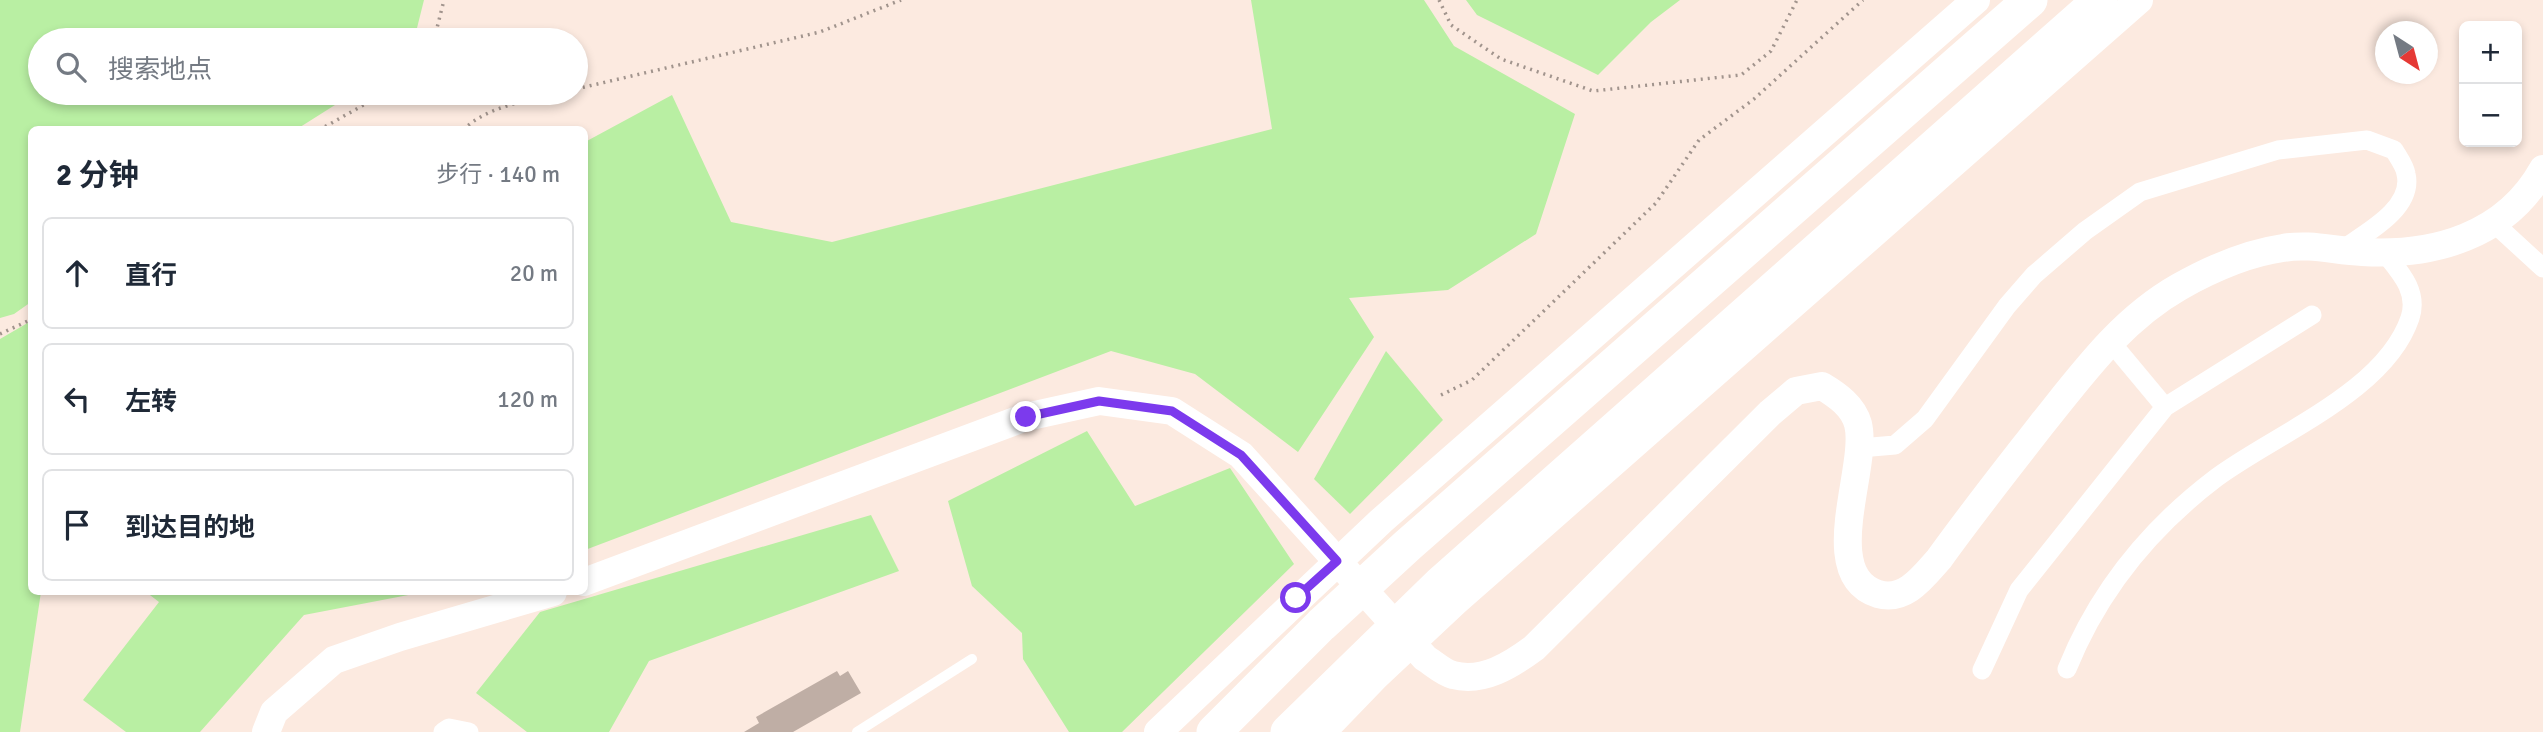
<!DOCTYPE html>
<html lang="zh">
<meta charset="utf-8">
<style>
:root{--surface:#fff;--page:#f2f2f3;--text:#1f2937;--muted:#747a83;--line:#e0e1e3}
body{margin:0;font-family:Signika,"Noto Sans SC",sans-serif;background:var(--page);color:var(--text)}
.controls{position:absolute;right:21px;top:21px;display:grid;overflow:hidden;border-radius:10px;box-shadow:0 4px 10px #0003}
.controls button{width:63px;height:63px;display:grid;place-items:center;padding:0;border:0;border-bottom:2px solid var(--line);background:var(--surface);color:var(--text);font:35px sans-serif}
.compass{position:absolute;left:2375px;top:21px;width:63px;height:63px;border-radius:50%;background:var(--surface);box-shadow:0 4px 10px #0003;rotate:144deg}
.stop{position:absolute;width:21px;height:21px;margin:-16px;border:5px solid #7c3aed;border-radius:50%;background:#fff}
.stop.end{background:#7c3aed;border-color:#fff;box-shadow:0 2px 7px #0008}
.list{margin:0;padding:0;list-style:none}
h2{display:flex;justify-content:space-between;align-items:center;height:91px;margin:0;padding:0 28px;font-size:30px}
h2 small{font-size:23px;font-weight:400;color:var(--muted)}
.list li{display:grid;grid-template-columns:46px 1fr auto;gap:21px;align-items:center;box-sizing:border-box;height:112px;margin:0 14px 14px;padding:0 14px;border:2px solid var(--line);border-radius:10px}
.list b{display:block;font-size:26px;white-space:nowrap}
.list em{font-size:23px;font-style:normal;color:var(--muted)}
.icon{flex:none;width:38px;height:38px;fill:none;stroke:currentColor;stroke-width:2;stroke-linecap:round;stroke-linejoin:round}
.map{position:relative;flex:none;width:2543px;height:732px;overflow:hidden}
.search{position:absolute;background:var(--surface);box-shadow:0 4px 10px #0003;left:28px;top:28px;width:560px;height:77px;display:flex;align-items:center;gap:18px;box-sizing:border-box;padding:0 24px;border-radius:38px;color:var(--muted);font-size:26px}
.panel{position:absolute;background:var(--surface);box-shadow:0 4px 10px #0003;left:28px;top:126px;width:560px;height:469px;border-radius:10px}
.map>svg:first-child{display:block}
.green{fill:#b9efa3}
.building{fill:#bfaea5}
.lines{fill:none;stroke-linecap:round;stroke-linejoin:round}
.path{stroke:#a1948d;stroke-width:3.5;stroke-dasharray:2 5;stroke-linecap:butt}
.lane{stroke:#fff;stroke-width:10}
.street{stroke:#fff;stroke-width:19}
.secondary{stroke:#fff;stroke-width:28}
.highway{stroke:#fff;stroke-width:35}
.route{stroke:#7c3aed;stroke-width:9}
</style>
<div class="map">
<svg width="2543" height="732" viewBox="0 0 2543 732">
<rect width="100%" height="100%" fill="#fceae0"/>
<g class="green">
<polygon points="0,0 424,0 414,40 40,40 40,93 354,93 297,129 32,130 31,302 14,314 0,318"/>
<polygon points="1251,0 1424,0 1454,46 1575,114 1536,234 1448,290 1349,298 1374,337 1298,452 1195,374 1111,351 585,550 585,142 672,95 731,222 832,242 1272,129"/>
<polygon points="1466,0 1680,0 1651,22 1598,75 1477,15"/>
<polygon points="31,321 32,592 41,592 20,732 0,732 0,339"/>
<polygon points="1386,351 1443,420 1350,514 1314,479"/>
<polygon points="1087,431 1135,506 1230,468 1294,564 1122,732 1069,732 1023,659 1022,633 972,586 948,501"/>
<polygon points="871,515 899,571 649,661 609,732 527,732 476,693 540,612"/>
<polygon points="146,592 424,592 304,615 200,732 126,732 83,700 159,602"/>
</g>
<polygon class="building" points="837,671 840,676 848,671 861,693 793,732 744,732 759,723 756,717"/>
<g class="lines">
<g class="path">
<polyline points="1439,0 1451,25 1501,59 1593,91 1741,75 1771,51 1797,0"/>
<polyline points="434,40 444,0"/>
<polyline points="576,89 820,32 901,0"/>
<polyline points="319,130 385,93"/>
<path d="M463,130C487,106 530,100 561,93"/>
<polyline points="0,334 32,319"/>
<polyline points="1441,395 1472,380 1656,203 1699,140 1754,99 1863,0"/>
</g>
<polyline class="lane" points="857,732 972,659"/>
<g class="street">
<polyline points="2495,224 2543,268"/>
<polyline points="2110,341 2165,407"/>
<path d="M1860,448L1895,445L1925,419L2007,306L2034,275L2085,231L2140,192L2278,150L2367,140L2394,150C2398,157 2405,166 2406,174C2414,208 2366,233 2343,249"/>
<path d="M2067,669C2098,592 2150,528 2216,478C2275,434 2385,392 2410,318C2419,291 2399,271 2384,252"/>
<polyline points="1982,670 2019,590 2165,407 2312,315"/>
<polyline points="443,732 449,728 469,732"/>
</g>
<g class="secondary">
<path d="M584,582L1026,417L1099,401L1172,411L1241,455L1425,658C1433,663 1444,673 1453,675C1483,683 1511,665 1534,648L1770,413L1796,391L1822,386C1837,395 1853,406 1858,424C1869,467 1817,574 1878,594C1905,602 1923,577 1939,559C1972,513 2007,469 2042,424C2083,373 2121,320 2179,287C2211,269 2247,253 2283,248C2310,243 2335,251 2362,252C2434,256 2506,236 2543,169"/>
<polyline points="266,732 274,712 334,660 400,637 553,592"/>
<polyline points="1158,732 1381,521 1976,0"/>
<polyline points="1322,732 1376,676 1455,602 2139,0"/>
</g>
<g class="highway">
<polyline points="1214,732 1321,625 1408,545 2030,0"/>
<polyline points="1288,732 1441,583 2100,0"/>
</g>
</g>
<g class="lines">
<polyline class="route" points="1026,417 1099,401 1172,411 1241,455 1337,561 1296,598"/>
</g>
</svg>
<div class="controls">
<button>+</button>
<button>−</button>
</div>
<svg class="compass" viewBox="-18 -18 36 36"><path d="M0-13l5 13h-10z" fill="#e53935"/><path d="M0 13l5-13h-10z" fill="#747a83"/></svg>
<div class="stop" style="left:1296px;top:598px"></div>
<div class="stop end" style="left:1026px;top:417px"></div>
<div class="search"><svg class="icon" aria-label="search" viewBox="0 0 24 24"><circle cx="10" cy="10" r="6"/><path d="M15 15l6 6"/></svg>搜索地点</div>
<section class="panel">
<h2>2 分钟<small>步行 · 140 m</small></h2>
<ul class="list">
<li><svg class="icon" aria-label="ahead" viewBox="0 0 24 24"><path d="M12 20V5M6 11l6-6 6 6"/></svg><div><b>直行</b></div><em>20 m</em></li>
<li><svg class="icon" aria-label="left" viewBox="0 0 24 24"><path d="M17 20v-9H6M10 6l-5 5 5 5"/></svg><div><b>左转</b></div><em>120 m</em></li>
<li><svg class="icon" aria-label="arrive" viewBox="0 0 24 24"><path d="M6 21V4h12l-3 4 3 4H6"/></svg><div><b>到达目的地</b></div></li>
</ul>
</section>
</div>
